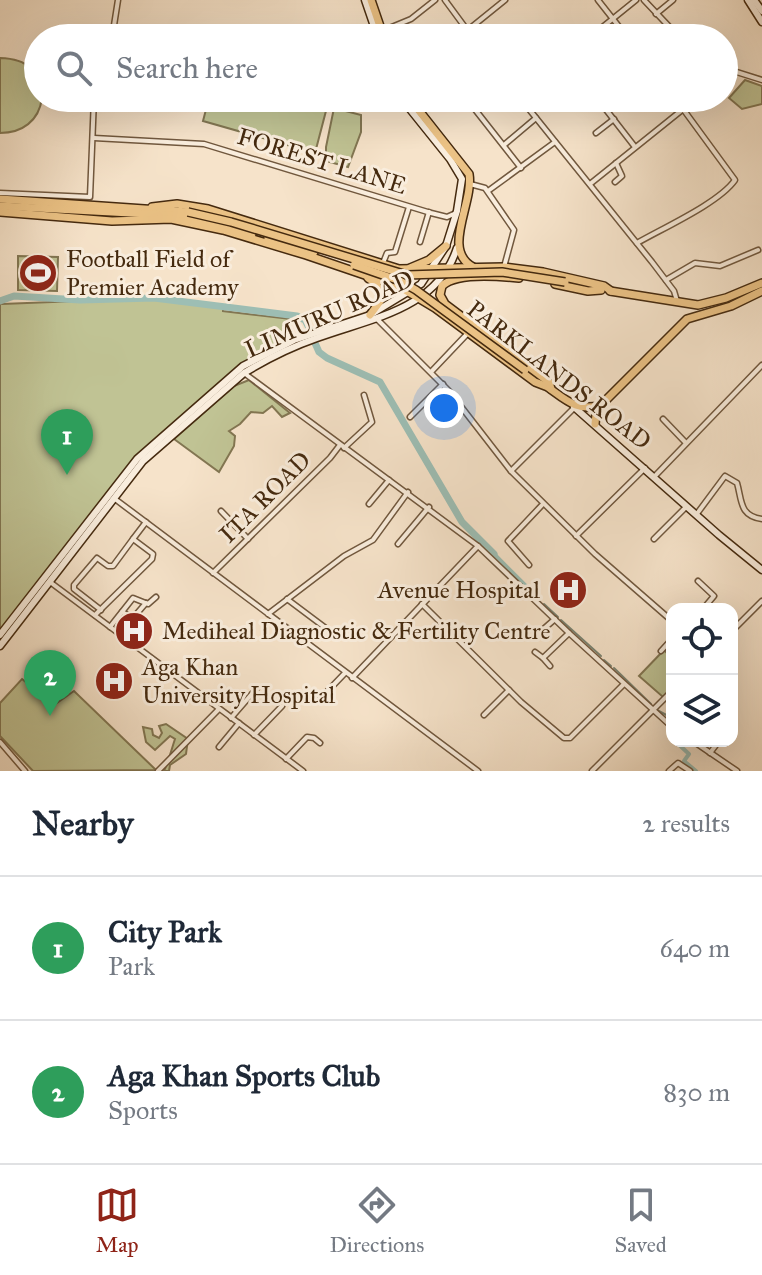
<!DOCTYPE html>
<style>
:root{--surface:#fff;--page:#f6f6f7;--text:#1f2937;--muted:#747a83;--line:#e0e1e3;--accent:#8f2418}
body{margin:0;font-family:"IM FELL Great Primer",serif;background:var(--page);color:var(--text)}
.controls{position:absolute;right:24px;bottom:24px;display:grid;overflow:hidden;border-radius:16px;box-shadow:0 8px 32px #0002}
.controls button{width:72px;height:72px;display:grid;place-items:center;padding:0;border:0;border-bottom:2px solid var(--line);background:var(--surface);color:var(--text);font:40px sans-serif}
.you{position:absolute;left:444px;top:408px;width:28px;height:28px;margin:-20px;border:6px solid #fff;border-radius:50%;background:#1a73e8;box-shadow:0 0 0 12px #1a73e833}
.badge{display:grid;place-items:center;width:52px;height:52px;border-radius:50%;background:var(--accent);color:#fff;font-size:26px;font-weight:700}
.pin{position:absolute;translate:-50% -66px;filter:drop-shadow(0 2px 4px #0008)}
.pin::after{content:'';position:absolute;top:42px;width:28px;height:24px;background:inherit;clip-path:polygon(0 0,100% 0,50% 100%)}
.list{margin:0;padding:0;list-style:none}
h2{display:flex;justify-content:space-between;align-items:center;height:104px;margin:0;padding:0 32px;font-size:34px}
h2 small{font-size:26px;font-weight:400;color:var(--muted)}
.list li{display:grid;grid-template-columns:52px 1fr auto;gap:24px;align-items:center;box-sizing:border-box;height:144px;padding:0 32px;border-top:2px solid var(--line)}
.list b{display:block;font-size:30px;white-space:nowrap}
.list p{margin:0;font-size:26px;white-space:nowrap;color:var(--muted)}
.list em{font-size:26px;font-style:normal;color:var(--muted)}
.icon{flex:none;width:44px;height:44px;fill:none;stroke:currentColor;stroke-width:2;stroke-linecap:round;stroke-linejoin:round}
.map{position:relative;flex:none;width:762px;height:771px;overflow:hidden}
.search{position:absolute;background:var(--surface);box-shadow:0 8px 32px #0002;left:24px;right:24px;top:24px;height:88px;display:flex;align-items:center;gap:20px;box-sizing:border-box;padding:0 28px;border-radius:44px;color:var(--muted);font-size:30px}
.sheet{height:392px;background:var(--surface)}
nav{display:flex;justify-content:space-around;align-items:center;box-sizing:border-box;height:112px;border-top:2px solid var(--line);background:var(--surface);font-size:22px;color:var(--muted)}
nav a{display:grid;justify-items:center;gap:4px}
nav .on{color:var(--accent)}
.map>svg:first-child{display:block}
.green{fill:#c0c394;stroke:#827652;stroke-width:2}
.lines{fill:none;stroke-linecap:round;stroke-linejoin:round}
.stream{stroke:#7a8372;stroke-width:2}
.canal{stroke:#9dbeb4;stroke-width:4}
.river{stroke:#9dbeb4;stroke-width:7}
.street-casing{stroke:#71583e;stroke-width:7}
.secondary-casing{stroke:#452a0f;stroke-width:9}
.primary-casing{stroke:#452a0f;stroke-width:10}
.street{stroke:#f9eddd;stroke-width:4}
.secondary{stroke:#f9eddd;stroke-width:6}
.primary{stroke:#ebc285;stroke-width:7}
.primary-bridge-casing{stroke:#452a0f;stroke-width:10;stroke-linecap:butt}
.primary-bridge{stroke:#ebc285;stroke-width:7}
.labels{text-anchor:middle;stroke-width:6;stroke-linejoin:round;paint-order:stroke}
.street-label{font-size:24px;fill:#452a0f;stroke:#f9eddd}
.poi-label{font-size:24px;fill:#452a0f;stroke:#f9eddd;text-anchor:start}
</style>
<div class="map">
<svg width="762" height="771" viewBox="0 0 762 771">
<rect width="100%" height="100%" fill="#f6e3ca"/>
<filter id="stains"><feTurbulence type="fractalNoise" baseFrequency=".0025" numOctaves="4"/><feColorMatrix values="0 0 0 0 .2 0 0 0 0 .09 0 0 0 0 .02 0 0 0 .5 -.17"/></filter>
<radialGradient id="worn" r=".72"><stop offset=".6" stop-color="#630" stop-opacity="0"/><stop offset="1" stop-color="#630" stop-opacity=".3"/></radialGradient>
<g class="green">
<path d="M0,58C29,59 38,70 38,98H42C39,121 22,133 0,133Z"/>
<polygon points="745,80 762,86 762,104 742,109 729,98"/>
<polygon points="209,98 321,98 321,102 327,107 315,153 203,121"/>
<polygon points="334,108 361,115 361,132 348,167 326,161 326,147"/>
<polygon points="18,256 58,257 57,291 18,290"/>
<polygon points="154,298 223,308 223,311 291,319 289,336 260,355 152,453 0,643 0,302 2,304"/>
<polygon points="249,380 290,413 282,417 272,406 263,413 251,412 240,424 229,431 235,436 234,446 219,472 174,439 234,386"/>
<polygon points="664,650 672,658 672,688 663,697 639,676"/>
<polygon points="22,679 54,705 74,691 156,770 33,771 0,736 0,703"/>
<path d="M166,724L188,739L186,754L170,765L169,771H164C169,760 171,751 175,739L170,736L155,750L146,742L143,727L152,729L153,735L159,738L162,733L159,726Z"/>
</g>
<g class="lines">
<g class="stream">
<polyline points="544,604 558,617"/>
<polyline points="561,620 601,656"/>
<polyline points="604,660 611,666"/>
<polyline points="614,668 651,704"/>
<polyline points="657,710 672,718"/>
</g>
<g class="canal">
<polyline points="494,554 539,599"/>
<polyline points="672,734 670,737 672,739"/>
<polyline points="675,741 689,754 684,761 696,771"/>
</g>
<g class="river">
<polyline points="0,301 14,296 80,300 154,298 297,316 305,320 310,330"/>
<polyline points="315,343 319,352 327,358 380,382 462,522 494,554"/>
</g>
<defs>
<g id="street">
<polyline points="445,0 473,38"/>
<polyline points="598,0 628,38"/>
<polyline points="644,0 680,38"/>
<polyline points="656,14 673,0"/>
<polyline points="382,31 411,19 435,0"/>
<polyline points="112,38 118,0"/>
<polyline points="458,38 505,0"/>
<polyline points="589,38 636,0"/>
<polyline points="724,68 762,80"/>
<polyline points="724,77 731,71"/>
<polyline points="466,98 521,168"/>
<polyline points="520,98 652,262 674,291 677,301"/>
<polyline points="597,98 635,147"/>
<polyline points="596,133 614,119"/>
<polyline points="94,138 204,144 431,213 447,217 456,213"/>
<polyline points="504,145 536,118"/>
<polyline points="615,182 622,176 616,163"/>
<polyline points="470,184 485,188 514,230 504,267"/>
<polyline points="590,184 697,98"/>
<polyline points="488,191 555,142"/>
<polyline points="0,193 90,197 94,98"/>
<polyline points="420,242 429,212"/>
<path d="M637,243C663,228 719,203 735,180L675,98"/>
<polyline points="383,263 387,253 395,252 409,207"/>
<polyline points="666,280 695,263 720,266 758,250"/>
<polyline points="377,319 449,391 511,471 595,554 672,621"/>
<polyline points="431,372 468,333"/>
<polyline points="244,373 478,546 569,633 672,727"/>
<polyline points="410,417 443,384"/>
<polyline points="663,419 686,443"/>
<polyline points="344,448 372,422 364,395"/>
<polyline points="511,471 574,408"/>
<polyline points="654,477 762,365"/>
<polyline points="115,499 478,771"/>
<polyline points="369,504 389,480"/>
<polyline points="221,511 248,539"/>
<path d="M696,515L725,476L737,483C742,500 739,516 762,519"/>
<polyline points="576,536 645,468"/>
<polyline points="654,539 686,507"/>
<polyline points="398,544 429,507"/>
<polyline points="529,565 508,541 543,504"/>
<polyline points="213,573 330,458 340,445"/>
<polyline points="698,581 714,596 703,609"/>
<polyline points="50,582 303,771"/>
<polyline points="287,599 327,629"/>
<polyline points="422,604 521,702 564,738 570,738 624,684"/>
<polyline points="101,610 74,589 74,585 97,558 108,566 113,566 133,539"/>
<polyline points="122,612 133,618 146,603"/>
<polyline points="268,614 344,556 373,540 408,492"/>
<polyline points="95,615 152,559 153,554 133,539 146,522"/>
<polyline points="110,627 133,598 148,604 156,597"/>
<polyline points="732,631 762,601"/>
<polyline points="539,633 555,619"/>
<polyline points="661,651 672,639"/>
<polyline points="535,652 543,658 569,633"/>
<polyline points="543,658 550,666"/>
<polyline points="352,678 478,546"/>
<polyline points="320,699 345,673"/>
<polyline points="484,715 509,690"/>
<polyline points="231,718 257,688"/>
<polyline points="732,725 734,723"/>
<polyline points="254,735 282,706"/>
<polyline points="693,741 737,771"/>
<polyline points="0,742 25,771"/>
<polyline points="219,747 239,723"/>
<polyline points="710,753 719,741"/>
<polyline points="286,759 307,737 314,738 320,743"/>
<polyline points="158,771 219,709"/>
<polyline points="592,771 672,691"/>
<polyline points="669,771 678,763 690,771"/>
</g>
<g id="secondary">
<polyline points="365,0 378,38"/>
<polyline points="748,0 762,22"/>
<polyline points="754,0 762,11"/>
<polyline points="574,407 719,535 762,570"/>
<polyline points="0,635 137,459 243,366 294,340 370,315 421,284 446,246 457,211 462,179 450,159 401,98"/>
<path d="M0,646L143,461L244,373C267,359 291,347 317,338C371,318 437,310 457,248"/>
</g>
<g id="primary">
<polyline points="371,0 384,38"/>
<path d="M409,98L469,174C474,203 441,250 473,267"/>
<polyline points="0,199 188,212"/>
<polyline points="0,206 186,216 252,234"/>
<polyline points="152,207 177,204 208,209 399,269 504,267 543,272 604,286 611,291"/>
<polyline points="0,212 112,221 171,219 223,230 306,255 400,287 435,308 535,382 548,387"/>
<polyline points="268,238 314,252"/>
<polyline points="410,268 429,260 446,246"/>
<polyline points="368,278 377,284 381,300 370,315"/>
<path d="M519,278C500,276 456,272 442,286L440,295L445,304L549,382L551,389"/>
<polyline points="555,284 588,291 601,290"/>
<polyline points="610,291 698,305 726,298 762,283"/>
<path d="M549,388C567,401 578,412 601,405"/>
<polyline points="595,424 596,414 601,405 687,319 731,306 762,291"/>
</g>
</defs>
<use href="#street" class="street-casing"/>
<use href="#secondary" class="secondary-casing"/>
<use href="#primary" class="primary-casing"/>
<use href="#street" class="street"/>
<use href="#secondary" class="secondary"/>
<use href="#primary" class="primary"/>
<defs>
<g id="primary-bridge">
<polyline points="188,212 231,222 407,275 502,272 565,282"/>
<polyline points="354,265 400,281 416,290 525,370"/>
</g>
</defs>
<use href="#primary-bridge" class="primary-bridge-casing"/>
<use href="#primary-bridge" class="primary-bridge"/>
</g>
<defs>
<symbol id="stadium-disc" viewBox="-11 -11 22 22"><circle r="9.5" fill="#8f2418" stroke="#f9eddd"/><path d="M0-5a6.5 5 0 1 0 0 10a6.5 5 0 1 0 0-10ZM-3.5-1.8h7v3.6h-7Z" fill="#fff"/></symbol>
<symbol id="hospital-disc" viewBox="-11 -11 22 22"><circle r="9.5" fill="#8f2418" stroke="#f9eddd"/><path d="M-5-5h3v3.5h4V-5h3V5h-3V1.5h-4V5h-3Z" fill="#fff"/></symbol>
</defs>
<g fill-rule="evenodd">
<use href="#stadium-disc" x="16" y="251" width="44" height="44"/>
<use href="#hospital-disc" x="546" y="568" width="44" height="44"/>
<use href="#hospital-disc" x="112" y="609" width="44" height="44"/>
<use href="#hospital-disc" x="92" y="659" width="44" height="44"/>
</g>
<g class="labels">
<g class="street-label">
<text transform="translate(322 161) rotate(17)" y="8">FOREST LANE</text>
<text transform="translate(329 314) rotate(-24)" y="8">LIMURU ROAD</text>
<text transform="translate(559 375) rotate(38)" y="8">PARKLANDS ROAD</text>
<text transform="translate(265 497) rotate(-45)" y="8">ITA ROAD</text>
</g>
<g class="poi-label">
<text x="66" y="267">Football Field of<tspan x="66" dy="28">Premier Academy</tspan></text>
<text x="540" y="598" text-anchor="end">Avenue Hospital</text>
<text x="162" y="639">Mediheal Diagnostic &amp; Fertility Centre</text>
<text x="142" y="675">Aga Khan<tspan x="142" dy="28">University Hospital</tspan></text>
</g>
</g>
<rect width="100%" height="100%" filter="url(#stains)"/>
<rect width="100%" height="100%" fill="url(#worn)"/>
</svg>
<div class="controls">
<button><svg class="icon" aria-label="locate" viewBox="0 0 24 24"><circle cx="12" cy="12" r="6"/><path d="M12 2v4M12 18v4M2 12h4M18 12h4"/></svg></button>
<button><svg class="icon" aria-label="layers" viewBox="0 0 24 24"><path d="M12 4l9 5-9 5-9-5zM3 14l9 5 9-5"/></svg></button>
</div>
<div class="you"></div>
<div class="pin badge" style="left:67px;top:475px;background:#2e9e5b">1</div>
<div class="pin badge" style="left:50px;top:716px;background:#2e9e5b">2</div>
<div class="search"><svg class="icon" aria-label="search" viewBox="0 0 24 24"><circle cx="10" cy="10" r="6"/><path d="M15 15l6 6"/></svg>Search here</div>
</div>
<section class="sheet">
<h2>Nearby<small>2 results</small></h2>
<ul class="list">
<li><span class="badge" style="background:#2e9e5b">1</span><div><b>City Park</b><p>Park</p></div><em>640 m</em></li>
<li><span class="badge" style="background:#2e9e5b">2</span><div><b>Aga Khan Sports Club</b><p>Sports</p></div><em>830 m</em></li>
</ul>
</section>
<nav>
<a class="on"><svg class="icon" aria-label="map" viewBox="0 0 24 24"><path d="M3 6l6-2 6 2 6-2v14l-6 2-6-2-6 2zM9 4v14M15 6v14"/></svg>Map</a>
<a><svg class="icon" aria-label="directions" viewBox="0 0 24 24"><path d="M12 3l9 9-9 9-9-9zM9 14v-3h6M13 9l2 2-2 2"/></svg>Directions</a>
<a><svg class="icon" aria-label="saved" viewBox="0 0 24 24"><path d="M7 4h10v16l-5-4-5 4z"/></svg>Saved</a>
</nav>
